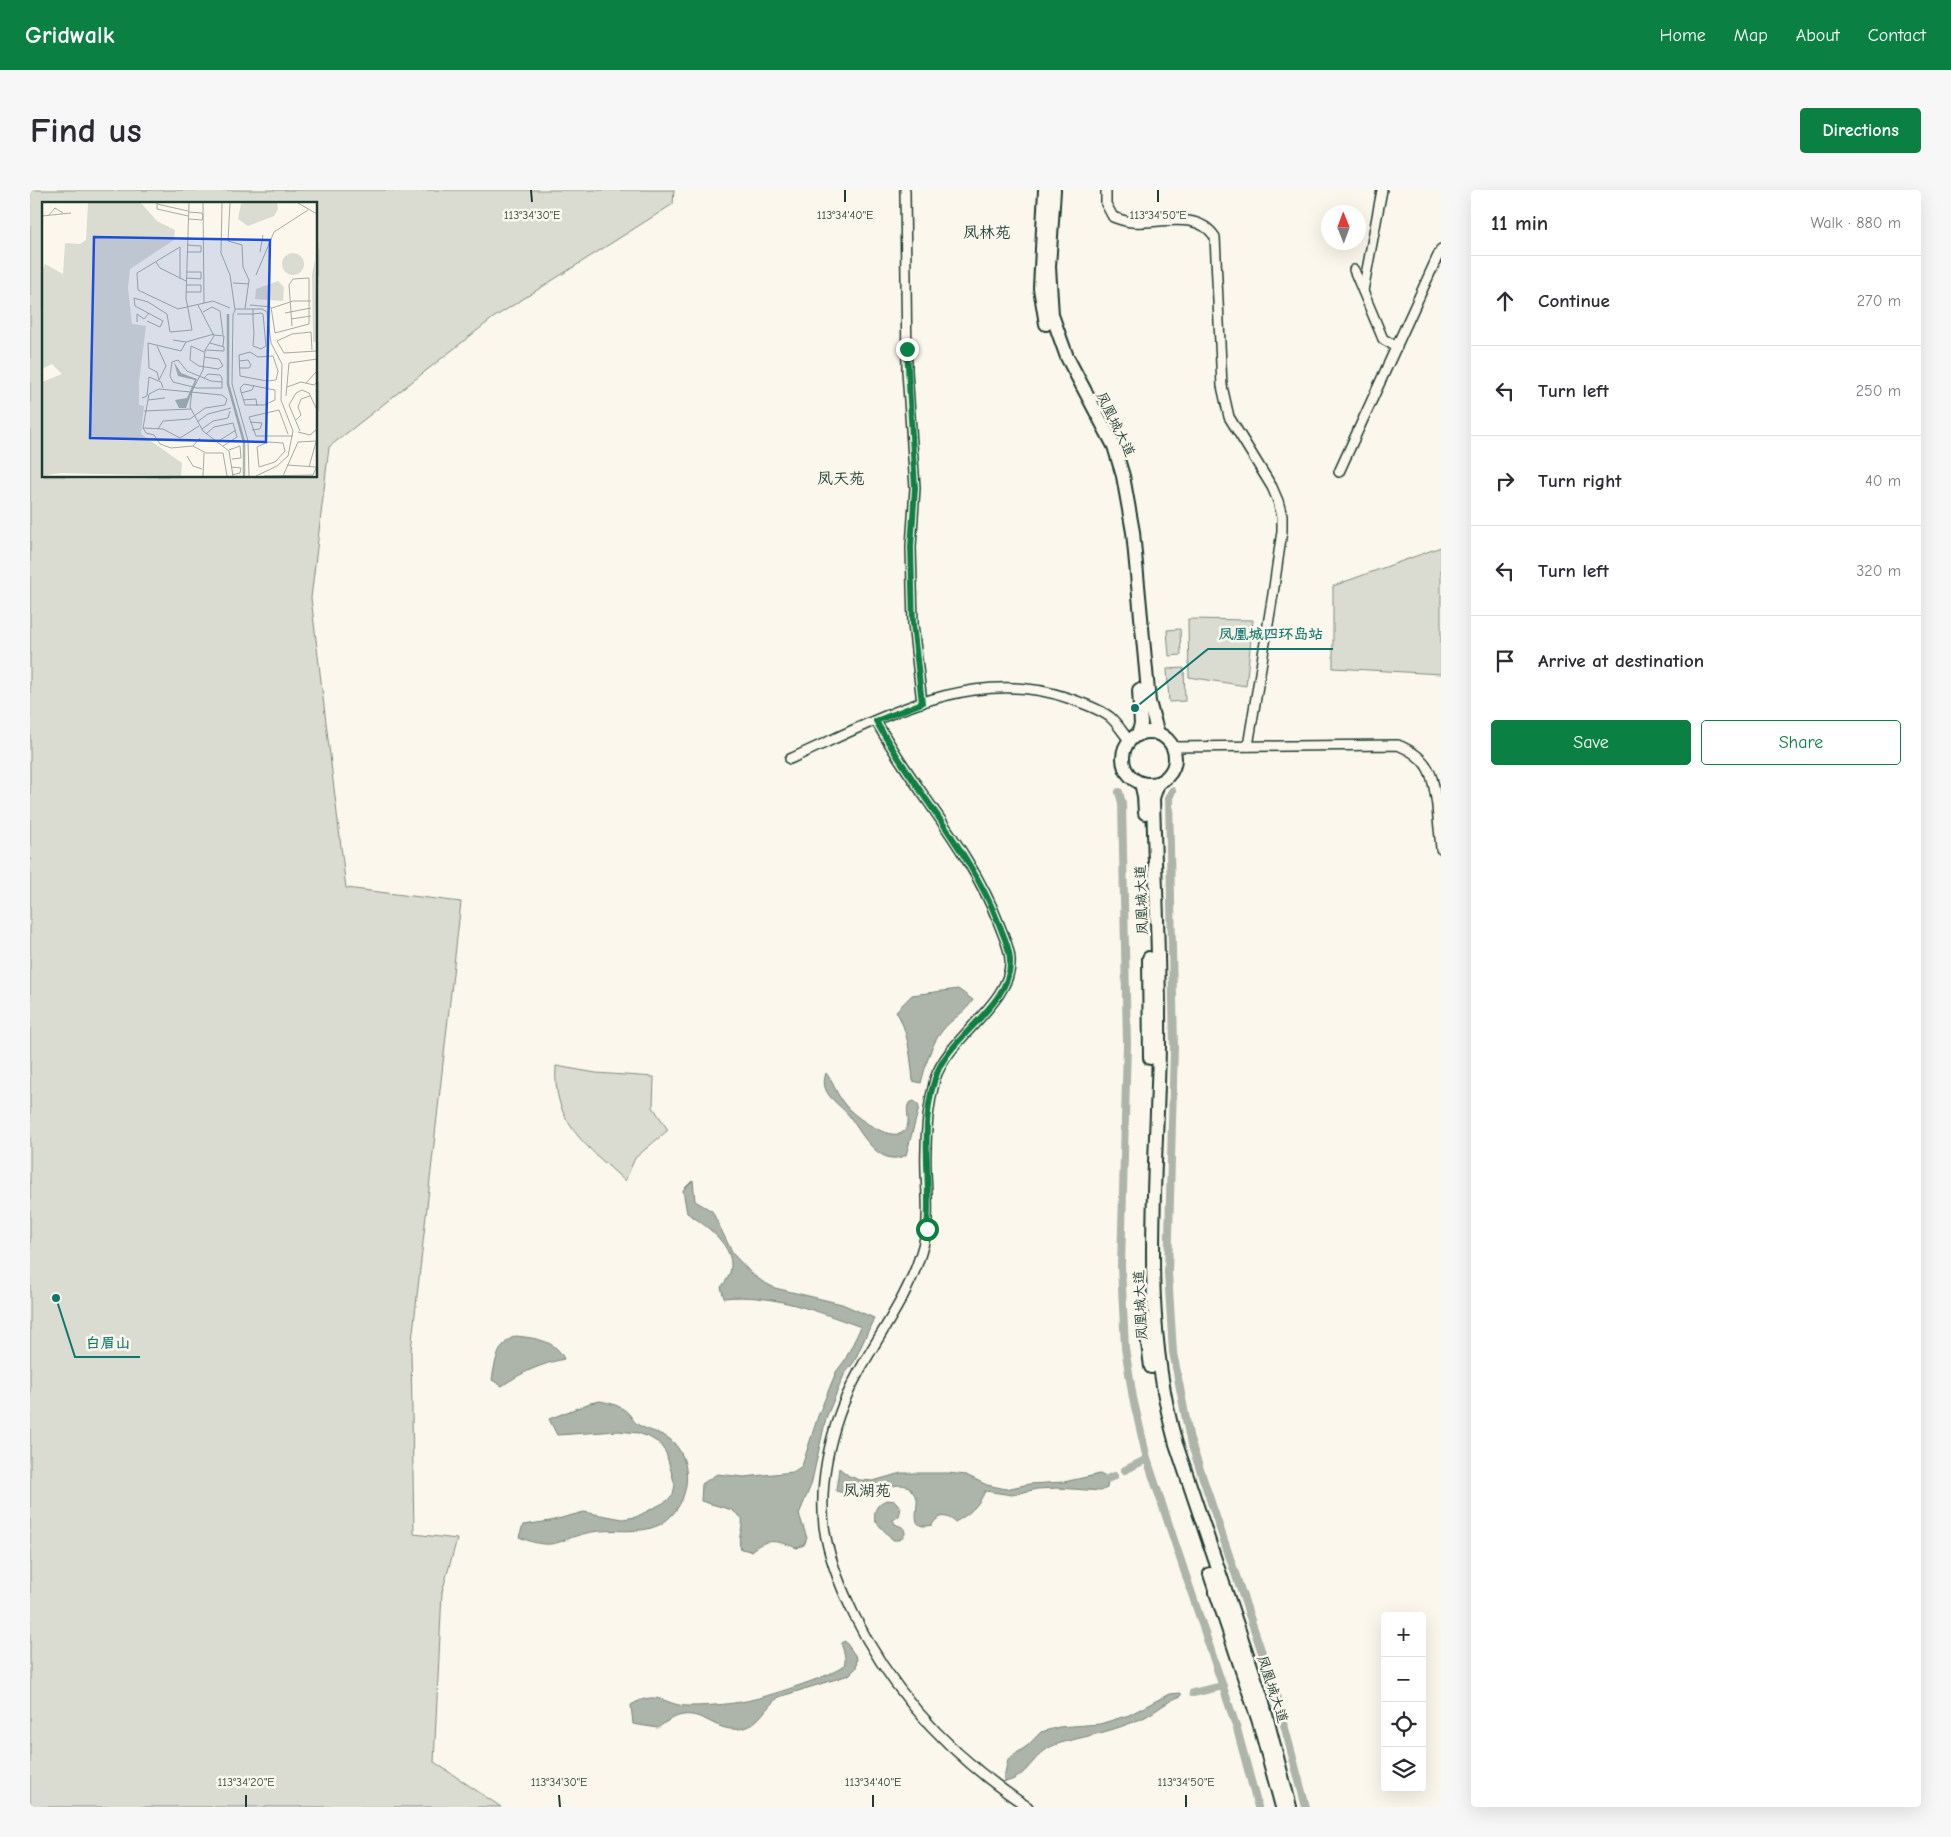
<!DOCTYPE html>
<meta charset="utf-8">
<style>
:root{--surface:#fff;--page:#f7f7f7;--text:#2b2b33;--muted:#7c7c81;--line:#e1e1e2;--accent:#0b8043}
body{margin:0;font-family:"Comic Neue","LXGW WenKai TC",sans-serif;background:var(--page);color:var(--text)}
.controls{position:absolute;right:15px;bottom:15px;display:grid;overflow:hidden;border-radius:5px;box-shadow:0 5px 20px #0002}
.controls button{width:45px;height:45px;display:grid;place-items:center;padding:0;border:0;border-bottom:1px solid var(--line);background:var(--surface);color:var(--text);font:25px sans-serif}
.compass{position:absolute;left:1291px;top:15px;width:45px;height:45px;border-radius:50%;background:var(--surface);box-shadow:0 5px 20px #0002;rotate:359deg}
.stop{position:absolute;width:15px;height:15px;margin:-11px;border:4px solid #0b8043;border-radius:50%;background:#fff}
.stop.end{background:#0b8043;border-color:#fff;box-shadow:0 1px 5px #0008}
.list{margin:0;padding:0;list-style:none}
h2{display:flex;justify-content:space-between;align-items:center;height:65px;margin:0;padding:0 20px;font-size:21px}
h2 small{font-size:16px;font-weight:400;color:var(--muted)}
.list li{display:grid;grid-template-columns:32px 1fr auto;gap:15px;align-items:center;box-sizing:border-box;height:90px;padding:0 20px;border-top:1px solid var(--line)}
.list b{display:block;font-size:19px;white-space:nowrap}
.list em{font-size:16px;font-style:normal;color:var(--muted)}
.actions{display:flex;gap:10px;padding:15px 20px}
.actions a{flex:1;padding:11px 0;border:1px solid var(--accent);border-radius:5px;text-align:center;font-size:18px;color:var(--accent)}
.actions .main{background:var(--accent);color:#fff}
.icon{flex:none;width:28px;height:28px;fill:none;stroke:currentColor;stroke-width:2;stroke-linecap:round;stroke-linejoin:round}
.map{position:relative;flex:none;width:1411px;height:1617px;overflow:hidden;border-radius:5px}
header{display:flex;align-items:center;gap:30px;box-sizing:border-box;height:70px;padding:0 25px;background:var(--accent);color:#fff}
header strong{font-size:24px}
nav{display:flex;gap:28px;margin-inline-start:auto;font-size:18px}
.intro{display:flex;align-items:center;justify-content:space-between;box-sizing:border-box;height:120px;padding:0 30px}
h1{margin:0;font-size:35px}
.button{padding:12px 22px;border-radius:5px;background:var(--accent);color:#fff;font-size:18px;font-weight:700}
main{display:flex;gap:30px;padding:0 30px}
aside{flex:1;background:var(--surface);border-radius:5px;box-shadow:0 5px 20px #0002}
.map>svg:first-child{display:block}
.green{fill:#dbdcd1;stroke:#7d8c82;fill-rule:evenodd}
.water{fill:#adb4aa;stroke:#74847b}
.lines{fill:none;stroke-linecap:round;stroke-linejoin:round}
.canal{stroke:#adb4aa;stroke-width:8}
.street-casing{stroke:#1f3d34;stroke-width:12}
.secondary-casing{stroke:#1f3d34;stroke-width:16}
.street{stroke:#fbf7ec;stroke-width:9}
.secondary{stroke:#fbf7ec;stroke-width:12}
.route{stroke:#0b8043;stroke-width:6}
.ticks{fill:none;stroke:#1f3d34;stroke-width:2}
.labels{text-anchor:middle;stroke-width:5;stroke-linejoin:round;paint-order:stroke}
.street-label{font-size:14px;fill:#1f3d34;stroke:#fbf7ec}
.quarter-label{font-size:16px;fill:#1f3d34;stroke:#fbf7ec}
.inset-river{fill:none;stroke:#adb4aa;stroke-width:2.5}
.inset-road{fill:none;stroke:#a3ada2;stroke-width:1}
.view{fill:#1d4ed8;fill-opacity:0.15;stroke:#1d4ed8;stroke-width:2.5}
.inset-edge{fill:none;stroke:#1f3d34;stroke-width:2.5}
.ticks-label{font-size:12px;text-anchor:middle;fill:#1f3d34;stroke:#fbf7ec;stroke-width:5;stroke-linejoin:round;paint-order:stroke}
.leader{fill:none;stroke:#0f766e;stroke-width:2}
.callout-dot{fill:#0f766e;stroke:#fbf7ec;stroke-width:2}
.callout-label{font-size:15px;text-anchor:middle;font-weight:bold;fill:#0f766e;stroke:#fbf7ec;stroke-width:5;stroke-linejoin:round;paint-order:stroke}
</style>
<header>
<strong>Gridwalk</strong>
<nav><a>Home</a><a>Map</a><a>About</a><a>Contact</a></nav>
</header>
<div class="intro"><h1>Find us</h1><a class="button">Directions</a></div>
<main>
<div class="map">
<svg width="1411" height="1617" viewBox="0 0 1411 1617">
<rect width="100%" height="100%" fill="#fbf7ec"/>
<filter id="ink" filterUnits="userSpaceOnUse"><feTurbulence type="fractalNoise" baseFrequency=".02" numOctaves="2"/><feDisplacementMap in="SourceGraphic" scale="10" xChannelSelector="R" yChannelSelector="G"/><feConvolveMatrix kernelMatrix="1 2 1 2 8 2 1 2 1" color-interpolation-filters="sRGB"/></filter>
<g filter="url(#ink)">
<g class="green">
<path d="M0,0H644L643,14L463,128L299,257L281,408L316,698L431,712L381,1160L384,1344L427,1349L412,1402L404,1572L471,1617H0ZM14,14H286V286H14Z"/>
<polygon points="1411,357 1411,484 1303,478 1303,396"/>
<polygon points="1158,429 1223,430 1216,496 1159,487"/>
<polygon points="1150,439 1151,465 1139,466 1137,440"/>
<polygon points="1154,478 1155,511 1139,512 1137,479"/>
<path d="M526,876L566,883L624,887L623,917L638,940L605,968L595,991C557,956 522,933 526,876Z"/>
</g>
<g class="water">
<path d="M928,799L943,810C935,823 921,829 912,841C900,856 896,875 891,893L883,891C881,869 878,840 866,821L882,805Z"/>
<path d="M796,883C804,893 807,906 816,916C825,927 860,952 873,942C883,934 874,921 879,913L884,911L888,914L889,918L876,965C850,979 832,944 820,927C810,913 788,905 796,883Z"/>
<path d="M663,990L665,1011L682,1021L703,1064L722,1084L733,1092L745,1098L812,1114L844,1128L824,1172L814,1185L796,1228L781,1295L769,1324L777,1348L774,1355L767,1358C748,1351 737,1347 721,1361L711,1359C706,1348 714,1339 712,1328L702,1320L671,1311L672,1294L687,1284L714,1287L763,1282L772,1276L788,1226L806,1182L815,1170L831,1137C787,1121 741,1103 694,1108L691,1097C719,1067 682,1039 657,1023L653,1000Z"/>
<path d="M486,1146C504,1148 526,1150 534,1169C511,1174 492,1182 472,1196L462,1190C465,1173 467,1153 486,1146Z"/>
<path d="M570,1211C580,1213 590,1215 598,1223C601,1226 603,1231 607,1234C619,1242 634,1242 644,1253C666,1277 658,1320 629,1335C609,1345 583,1338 562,1342C528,1348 527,1363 489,1347L493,1335L520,1331L554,1322L593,1329L606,1327L637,1311L643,1304L645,1295L636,1263L629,1253L619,1247L608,1243L588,1241L527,1245L519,1229L560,1213Z"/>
<path d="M809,1278L819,1286L830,1290L843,1291L871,1283H918L936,1285L957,1295L976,1299L999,1294L1034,1292L1070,1284L1076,1287L1078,1292L1077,1298L1071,1301L1028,1298L1007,1299L982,1305L955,1301C949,1316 938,1325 925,1332C916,1324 908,1325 902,1335C879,1341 888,1321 887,1308L879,1297C864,1291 855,1301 841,1304C828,1307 818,1304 806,1301Z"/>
<path d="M857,1310L865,1311L871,1318L869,1326L863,1330L865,1334C871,1337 875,1336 875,1344L870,1350H863L845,1331C843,1321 847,1313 857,1310Z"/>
<path d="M815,1451L827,1468L826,1478L819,1485L749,1507C736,1516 730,1533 714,1538C680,1547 669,1504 628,1538L603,1534L601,1515C629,1498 636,1517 660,1516C680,1516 705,1514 725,1509C738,1506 809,1484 814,1475C817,1468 813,1460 811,1453Z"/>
<path d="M1151,1503V1506C1135,1512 1129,1520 1115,1527C1094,1537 1068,1544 1046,1549C1036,1552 1026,1553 1017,1559C1000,1570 995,1590 973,1592L978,1569L997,1556L1011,1542L1029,1537L1070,1534L1099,1525L1139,1504Z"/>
</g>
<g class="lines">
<g class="canal">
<polyline points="1142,601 1139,608 1144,857 1138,1083 1143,1162 1160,1250 1245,1501 1276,1617"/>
<polyline points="1089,602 1092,613 1097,854 1091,1076 1095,1158 1103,1208 1117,1269 1207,1539 1228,1617"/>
<polyline points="1095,1280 1117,1269"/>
<polyline points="1077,1289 1084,1286"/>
<polyline points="1163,1503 1193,1496"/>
</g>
<defs>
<g id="street">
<polyline points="875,0 877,181 885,298 881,357 883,434 892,513"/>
<path d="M1076,0V14L1083,27C1089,29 1096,32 1102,32C1129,34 1168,20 1185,47L1192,196L1199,227L1242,297L1248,311L1252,326V341L1243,404L1218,556"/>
<polyline points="1324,80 1353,149 1367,157"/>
<polyline points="1333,101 1352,0"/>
<polyline points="1309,282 1411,59"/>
<path d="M846,531C884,600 941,660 969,734C973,745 980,758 980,770C983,812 918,847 905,889C897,919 895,952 896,982C897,1010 900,1036 891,1063C874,1120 829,1168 809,1225C797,1260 790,1299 794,1336C798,1367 810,1396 824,1425C864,1506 923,1568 998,1617"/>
<path d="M1143,557L1368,555C1400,568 1403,585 1407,616C1408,631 1410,645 1411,659"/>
<path d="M760,569C846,531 941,474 1038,508C1052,513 1068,518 1080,527C1087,533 1093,543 1099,550"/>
</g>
<g id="secondary">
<polyline points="1015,0 1010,98 1016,134"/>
<polyline points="1024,0 1019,77 1022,125 1037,167 1084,256 1093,286 1103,342 1119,512 1128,544"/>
<circle cx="1119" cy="568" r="26"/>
<polyline points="1108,545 1111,534 1109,500"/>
<polyline points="1111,593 1114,606 1115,623"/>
<path d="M1128,593L1123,608C1125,690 1130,774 1129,856C1127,989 1109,1124 1146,1254L1231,1506L1260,1617"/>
<polyline points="1119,768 1120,868"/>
<polyline points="1115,1130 1121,1177"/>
<polyline points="1180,1384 1229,1532 1252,1617"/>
</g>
</defs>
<use href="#street" class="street-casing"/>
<use href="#secondary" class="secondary-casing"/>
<use href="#street" class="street"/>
<use href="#secondary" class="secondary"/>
</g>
</g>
<g class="lines" filter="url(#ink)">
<path class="route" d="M877,159L885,298L881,357L883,434L892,513L846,531C884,600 940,660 969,734C973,745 980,758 980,770C983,811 926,843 909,878C887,929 902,987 897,1039"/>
</g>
<path class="ticks" d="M501,0L502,12M815,0V12M1128,0V12M216,1605V1617M529,1605L530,1617M843,1605V1617M1156,1605V1617"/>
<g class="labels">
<g class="street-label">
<text transform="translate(1086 234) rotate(64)" y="5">凤凰城大道</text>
<text transform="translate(1111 710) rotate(-92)" y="5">凤凰城大道</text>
<text transform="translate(1110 1115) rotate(-93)" y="5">凤凰城大道</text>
<text transform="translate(1243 1499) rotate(72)" y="5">凤凰城大道</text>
</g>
<g class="quarter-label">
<text x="957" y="48">凤林苑</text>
<text x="811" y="294">凤天苑</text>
<text x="837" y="1306">凤湖苑</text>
</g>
</g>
<g transform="translate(12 12)">
<rect width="275" height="275" fill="#fbf7ec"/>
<path d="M46,1H99L115,19L133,28L132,38L88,67L86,86L90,122L104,124L97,180V203L102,204L99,232L140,261L139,274L19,271L0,274V180L20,172L10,162L0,167V70L3,62L21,72L23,41L38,42L44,38ZM199,1H235L236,7L232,14L206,24L196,17ZM240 62a11 11 0 1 1 22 0a11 11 0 1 1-22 0ZM273,57L275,140H271L270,72ZM236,79L242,85L241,99L213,97L214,87Z" fill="#dbdcd1"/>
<path d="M132,160L139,171L155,177L144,206H137L133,198L145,196L153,178L136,174Z" fill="#adb4aa"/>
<path class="inset-river" d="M186,112V182L202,240V274"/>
<path class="inset-road" d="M115,1V7L146,14M161,1L162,101M180,1L179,51L188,73L193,108L191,113L190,182L206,239L207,274M188,1L186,39L200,43L201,65L207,78L203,107M256,1L275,12M115,2L146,9M7,13L13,6L21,11M0,14L29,11M146,17L160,18L161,15L160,11L146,10M138,45L95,71L96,88L136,107L171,99L188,106M138,45V77M145,50H159V44L145,43M218,50L221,33M114,60L118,66L144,79M214,73L232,30L266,8M145,76L159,77V70H145M191,81L207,82M144,90H159V83H144M156,103L172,134L163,148L161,168L150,189L148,205L161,229L187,249L191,274M208,103L229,105L233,131L267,122V76L251,77L247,83L250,124M230,106L251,99H269M193,107H220L225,110L229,141L240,162L239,198L251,229L246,254L235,264L214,274M161,110L170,105L178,109L181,133M243,111L269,106M195,112H211L219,111L221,112L224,144L219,147L211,144V143L212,132L211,118V107M249,117L269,114M105,119L118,125L121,119L93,104L92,96L106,100L125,112L128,130L150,128L144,96L147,1M95,120V112L102,117L107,111M172,133L182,134L181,144M131,138L144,140L172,132M115,144L124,164L117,178M163,148L182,149V145L168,141M270,148L269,130L250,132L235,139L242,151L275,149M208,150L216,155L231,154L236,169L234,178L225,179L198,174L197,153ZM162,155L177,157L181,164L176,167L157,164L148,158L149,144L162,150M197,166H207L209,163L206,158L197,159M162,176L166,172L178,173L180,176V186H155L131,180L128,174L130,160L136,158L145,169L169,179L180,180M117,178L115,170L107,166L106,141L139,149L144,140M264,181L275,169M202,182L233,188V198L222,203H203L198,186ZM245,185L259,180L272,183L275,180M199,191L210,188L212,183M244,194L247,161L275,157M100,196L105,194L107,175L119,180L121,186M106,198L123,196M201,198L214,197L215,204M102,209L149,207M254,218L259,213L256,205L259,197L268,194M155,220L166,212L189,206M208,220L220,221L218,227L210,228M101,226L107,192L117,187L180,193L185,197L183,203L163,206L148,217L121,219L116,227M101,226L104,231L112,233L118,242L129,246L151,244L158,236M101,226L121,227L138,236L157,224M160,227L171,219L186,216L188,209M258,229L247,203L254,191L260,188L267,191L275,208M256,230L268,233L275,227M164,232L172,225L191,221L195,235L181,244M246,232L237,208L207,215L214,234H251M175,240L194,228M226,240L241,241L243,249L233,260L217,265L215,245ZM151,244L164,251H181L185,274M187,248L198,244L199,256L190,257M145,254L151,264L160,267M245,263L274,265M189,265L199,266L198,271L190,273M267,265L274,240M161,274L162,251M222,274L271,273L275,264M241,274L256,240L275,239"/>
<path class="view" d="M52,35L228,38L224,240L48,236Z"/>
<rect width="275" height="275" class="inset-edge"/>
</g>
<g class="ticks-label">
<text x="502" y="29">113°34'30"E</text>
<text x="815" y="29">113°34'40"E</text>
<text x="1128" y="29">113°34'50"E</text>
<text x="216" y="1596">113°34'20"E</text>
<text x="529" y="1596">113°34'30"E</text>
<text x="843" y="1596">113°34'40"E</text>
<text x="1156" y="1596">113°34'50"E</text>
</g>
<path class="leader" d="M1105 518L1178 459H1303M26 1108L45 1167H110"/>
<g class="callout-dot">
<circle cx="1105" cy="518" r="5"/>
<circle cx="26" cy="1108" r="5"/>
</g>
<g class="callout-label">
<text x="1241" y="449">凤凰城四环岛站</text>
<text x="78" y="1158">白眉山</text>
</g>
</svg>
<div class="controls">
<button>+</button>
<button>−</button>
<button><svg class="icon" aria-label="locate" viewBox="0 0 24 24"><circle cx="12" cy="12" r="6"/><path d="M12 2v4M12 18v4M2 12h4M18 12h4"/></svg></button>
<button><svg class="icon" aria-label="layers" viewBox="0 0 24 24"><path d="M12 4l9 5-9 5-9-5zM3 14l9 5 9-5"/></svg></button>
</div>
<svg class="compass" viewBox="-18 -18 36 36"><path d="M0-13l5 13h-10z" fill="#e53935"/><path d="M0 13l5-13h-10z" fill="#7c7c81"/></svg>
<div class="stop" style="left:897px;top:1039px"></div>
<div class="stop end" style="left:877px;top:159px"></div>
</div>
<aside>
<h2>11 min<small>Walk · 880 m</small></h2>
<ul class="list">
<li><svg class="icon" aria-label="ahead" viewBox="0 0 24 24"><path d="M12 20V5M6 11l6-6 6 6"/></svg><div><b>Continue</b></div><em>270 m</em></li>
<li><svg class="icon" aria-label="left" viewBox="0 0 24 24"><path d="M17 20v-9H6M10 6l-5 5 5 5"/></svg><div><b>Turn left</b></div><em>250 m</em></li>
<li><svg class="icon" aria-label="right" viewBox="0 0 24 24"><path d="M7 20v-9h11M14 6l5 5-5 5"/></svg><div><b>Turn right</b></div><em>40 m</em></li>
<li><svg class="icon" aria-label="left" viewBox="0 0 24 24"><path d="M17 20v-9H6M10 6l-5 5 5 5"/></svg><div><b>Turn left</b></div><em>320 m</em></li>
<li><svg class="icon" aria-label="arrive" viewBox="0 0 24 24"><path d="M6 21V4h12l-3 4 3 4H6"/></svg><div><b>Arrive at destination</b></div></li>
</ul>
<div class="actions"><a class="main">Save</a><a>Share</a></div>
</aside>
</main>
